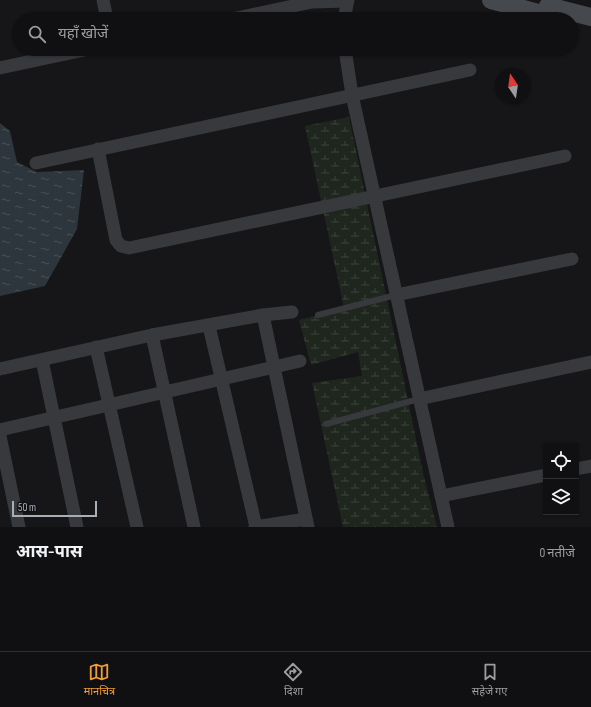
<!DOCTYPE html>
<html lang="hi">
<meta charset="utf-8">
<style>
:root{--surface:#101012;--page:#19191b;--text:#f1f3f6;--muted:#9c9d9f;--line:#303032;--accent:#f09d36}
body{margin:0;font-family:"Sofia Sans Condensed","Noto Sans Devanagari",sans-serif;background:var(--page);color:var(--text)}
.controls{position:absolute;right:12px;bottom:12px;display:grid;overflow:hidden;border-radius:0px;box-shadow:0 1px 3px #0004}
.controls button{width:36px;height:36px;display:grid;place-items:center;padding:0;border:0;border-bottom:1px solid var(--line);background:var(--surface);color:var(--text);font:20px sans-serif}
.compass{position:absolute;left:495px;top:68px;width:36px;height:36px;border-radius:50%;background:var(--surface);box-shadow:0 1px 3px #0004;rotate:347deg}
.scale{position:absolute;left:12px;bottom:10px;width:85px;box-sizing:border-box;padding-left:4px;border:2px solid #a8afb8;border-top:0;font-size:11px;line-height:14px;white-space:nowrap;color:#a8afb8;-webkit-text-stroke:3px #111113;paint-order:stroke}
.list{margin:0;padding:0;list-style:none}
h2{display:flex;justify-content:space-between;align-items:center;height:52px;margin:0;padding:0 16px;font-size:17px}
h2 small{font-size:13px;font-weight:400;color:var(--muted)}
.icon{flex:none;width:22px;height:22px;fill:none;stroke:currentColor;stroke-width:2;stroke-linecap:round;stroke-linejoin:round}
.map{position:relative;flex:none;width:591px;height:527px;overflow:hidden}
.search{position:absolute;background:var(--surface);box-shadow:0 1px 3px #0004;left:12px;right:12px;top:12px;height:44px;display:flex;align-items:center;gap:10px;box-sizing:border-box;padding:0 14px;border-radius:22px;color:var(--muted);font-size:15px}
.sheet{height:124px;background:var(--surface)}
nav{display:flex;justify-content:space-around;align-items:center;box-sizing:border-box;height:56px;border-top:1px solid var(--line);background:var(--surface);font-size:11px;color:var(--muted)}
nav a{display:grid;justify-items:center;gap:2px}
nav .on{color:var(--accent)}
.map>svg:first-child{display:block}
.wetland{fill:url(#wetland-marsh)}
.water{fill:url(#water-ripples)}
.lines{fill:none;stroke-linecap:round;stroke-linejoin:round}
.lane{stroke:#37393d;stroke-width:6}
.street{stroke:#37393d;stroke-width:13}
.secondary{stroke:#45484d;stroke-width:18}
</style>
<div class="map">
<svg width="591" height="527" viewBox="0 0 591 527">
<defs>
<pattern id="wetland-marsh" width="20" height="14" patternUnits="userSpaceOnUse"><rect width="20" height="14" fill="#1e261e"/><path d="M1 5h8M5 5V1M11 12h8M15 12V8" fill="none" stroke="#3c433d"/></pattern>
<pattern id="water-ripples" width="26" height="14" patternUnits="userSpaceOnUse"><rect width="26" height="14" fill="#2c363c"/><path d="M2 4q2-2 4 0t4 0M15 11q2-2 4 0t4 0" fill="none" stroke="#485156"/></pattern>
</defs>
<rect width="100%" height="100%" fill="#161618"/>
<polygon class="wetland" points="349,117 424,477 437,527 343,527 312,383 362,376 358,352 311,365 299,320 344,308 305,126"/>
<polygon class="water" points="0,123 10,131 17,162 37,172 84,170 77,229 45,286 0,296"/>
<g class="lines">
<g class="lane">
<polyline points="318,315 396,295"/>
<polyline points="326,424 419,399"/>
</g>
<g class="street">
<polyline points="103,0 107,19"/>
<polyline points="232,19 312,2 347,1"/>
<polyline points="344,19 348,0"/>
<polyline points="345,49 352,95 448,527"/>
<polyline points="0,68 89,49"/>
<polyline points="98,149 116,240 121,246 129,248 565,156"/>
<polyline points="36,163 470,70"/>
<polyline points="396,295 572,259"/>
<polyline points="263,315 308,527"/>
<polyline points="209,326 256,527"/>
<polyline points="152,335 194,527"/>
<polyline points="96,347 137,527"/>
<polyline points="42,360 77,527"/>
<polyline points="0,369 152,335 263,315 292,312"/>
<polyline points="419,399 591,362"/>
<polyline points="0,430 300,361"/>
<polyline points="0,436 19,527"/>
<polyline points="576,469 591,466"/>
<polyline points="441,496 546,475"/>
<polyline points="255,527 306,519"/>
</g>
<g class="secondary">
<polyline points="491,0 560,19"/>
<polyline points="548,6 591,17"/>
</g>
</g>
</svg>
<div class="controls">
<button><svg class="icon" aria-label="locate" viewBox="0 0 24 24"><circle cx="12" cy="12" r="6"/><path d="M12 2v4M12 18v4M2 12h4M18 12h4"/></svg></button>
<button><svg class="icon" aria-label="layers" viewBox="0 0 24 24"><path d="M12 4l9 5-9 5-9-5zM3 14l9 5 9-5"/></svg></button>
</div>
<svg class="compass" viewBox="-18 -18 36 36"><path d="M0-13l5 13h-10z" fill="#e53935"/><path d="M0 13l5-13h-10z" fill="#9c9d9f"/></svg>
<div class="scale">50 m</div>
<div class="search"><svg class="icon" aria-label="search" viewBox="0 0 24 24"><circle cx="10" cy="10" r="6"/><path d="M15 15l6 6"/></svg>यहाँ खोजें</div>
</div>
<section class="sheet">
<h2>आस-पास<small>0 नतीजे</small></h2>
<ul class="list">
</ul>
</section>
<nav>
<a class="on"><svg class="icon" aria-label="map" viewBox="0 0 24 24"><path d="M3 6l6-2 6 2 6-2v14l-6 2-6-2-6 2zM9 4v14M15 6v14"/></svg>मानचित्र</a>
<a><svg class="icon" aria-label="directions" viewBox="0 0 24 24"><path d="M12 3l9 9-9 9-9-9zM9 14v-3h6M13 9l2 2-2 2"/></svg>दिशा</a>
<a><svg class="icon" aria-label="saved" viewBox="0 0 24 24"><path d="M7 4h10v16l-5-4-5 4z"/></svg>सहेजे गए</a>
</nav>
